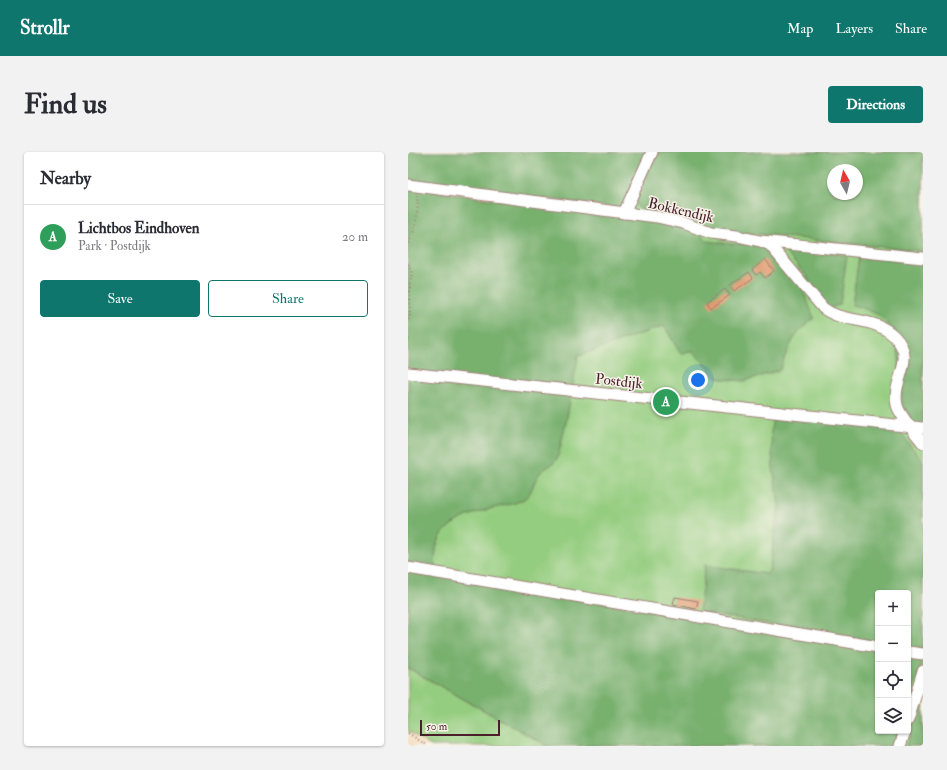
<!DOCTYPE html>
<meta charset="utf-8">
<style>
:root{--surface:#fff;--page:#f2f2f3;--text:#2b2b33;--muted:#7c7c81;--line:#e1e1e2;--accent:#0f766e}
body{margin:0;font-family:"IM FELL Double Pica",serif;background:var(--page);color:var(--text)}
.controls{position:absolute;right:12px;bottom:12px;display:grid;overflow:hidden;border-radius:4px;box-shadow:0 1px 3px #0004}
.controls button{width:36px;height:36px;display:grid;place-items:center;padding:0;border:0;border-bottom:1px solid var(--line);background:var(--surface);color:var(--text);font:20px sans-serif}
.compass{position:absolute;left:419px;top:12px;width:36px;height:36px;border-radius:50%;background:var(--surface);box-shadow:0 1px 3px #0004;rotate:352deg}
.scale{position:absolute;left:12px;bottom:10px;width:80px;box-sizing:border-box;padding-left:4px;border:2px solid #4a1f2b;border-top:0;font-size:11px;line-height:14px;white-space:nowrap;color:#4a1f2b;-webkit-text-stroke:3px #f7f3e8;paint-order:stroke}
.you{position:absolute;left:290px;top:228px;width:14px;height:14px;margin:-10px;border:3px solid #fff;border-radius:50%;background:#1a73e8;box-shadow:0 0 0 6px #1a73e833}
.badge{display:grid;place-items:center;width:26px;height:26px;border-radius:50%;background:var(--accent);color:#fff;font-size:13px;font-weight:700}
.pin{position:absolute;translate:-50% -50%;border:2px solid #fff;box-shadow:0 1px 4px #0006}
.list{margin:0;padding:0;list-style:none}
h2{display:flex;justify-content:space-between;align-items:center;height:52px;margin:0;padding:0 16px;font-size:17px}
h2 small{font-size:13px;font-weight:400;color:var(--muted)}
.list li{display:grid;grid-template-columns:26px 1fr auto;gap:12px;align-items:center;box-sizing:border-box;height:64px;padding:0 16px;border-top:1px solid var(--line)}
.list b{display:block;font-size:15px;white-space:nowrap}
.list p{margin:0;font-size:13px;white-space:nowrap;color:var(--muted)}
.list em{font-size:13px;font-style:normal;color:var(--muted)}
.actions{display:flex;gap:8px;padding:12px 16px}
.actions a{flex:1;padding:9px 0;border:1px solid var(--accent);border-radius:4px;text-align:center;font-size:14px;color:var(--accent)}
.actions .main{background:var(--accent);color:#fff}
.icon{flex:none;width:22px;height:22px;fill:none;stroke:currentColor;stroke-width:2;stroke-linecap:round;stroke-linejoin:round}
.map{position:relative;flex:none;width:515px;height:594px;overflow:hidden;border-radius:4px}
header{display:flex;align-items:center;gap:24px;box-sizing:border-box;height:56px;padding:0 20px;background:var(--accent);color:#fff}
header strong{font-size:19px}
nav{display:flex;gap:22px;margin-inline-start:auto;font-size:14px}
.intro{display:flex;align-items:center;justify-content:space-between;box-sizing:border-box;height:96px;padding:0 24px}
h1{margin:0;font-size:28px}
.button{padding:10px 18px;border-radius:4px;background:var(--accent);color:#fff;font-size:14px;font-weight:700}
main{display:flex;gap:24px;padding:0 24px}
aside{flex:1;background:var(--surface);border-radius:4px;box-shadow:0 1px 3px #0004}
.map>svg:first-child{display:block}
.green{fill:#95cd80;stroke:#707656;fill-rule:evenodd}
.forest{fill:#78b06e;stroke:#61684c;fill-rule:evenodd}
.building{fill:#e1966b}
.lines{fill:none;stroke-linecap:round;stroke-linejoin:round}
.street-casing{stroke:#9f7f76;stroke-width:13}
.path{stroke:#9f7f76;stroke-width:2;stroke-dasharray:1 3;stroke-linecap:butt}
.street{stroke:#fff;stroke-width:11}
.labels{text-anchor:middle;stroke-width:3;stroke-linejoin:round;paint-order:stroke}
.street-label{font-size:15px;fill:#4a1f2b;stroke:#f7f3e8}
</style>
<header>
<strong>Strollr</strong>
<nav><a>Map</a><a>Layers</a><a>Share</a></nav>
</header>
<div class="intro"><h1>Find us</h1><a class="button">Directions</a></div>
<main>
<aside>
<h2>Nearby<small></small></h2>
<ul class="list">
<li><span class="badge" style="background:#2e9e5b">A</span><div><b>Lichtbos Eindhoven</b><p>Park · Postdijk</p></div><em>20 m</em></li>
</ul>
<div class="actions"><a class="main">Save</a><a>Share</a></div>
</aside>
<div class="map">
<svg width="515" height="594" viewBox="0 0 515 594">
<rect width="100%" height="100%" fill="#f7f3e8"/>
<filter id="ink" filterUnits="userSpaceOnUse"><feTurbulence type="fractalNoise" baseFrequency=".025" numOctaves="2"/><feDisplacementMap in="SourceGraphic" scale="8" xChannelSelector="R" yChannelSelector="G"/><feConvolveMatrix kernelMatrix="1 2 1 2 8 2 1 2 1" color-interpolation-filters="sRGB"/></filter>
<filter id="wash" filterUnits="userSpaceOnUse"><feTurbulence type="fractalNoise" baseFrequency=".012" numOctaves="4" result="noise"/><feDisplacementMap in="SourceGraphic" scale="16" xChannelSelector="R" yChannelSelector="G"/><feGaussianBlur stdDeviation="0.9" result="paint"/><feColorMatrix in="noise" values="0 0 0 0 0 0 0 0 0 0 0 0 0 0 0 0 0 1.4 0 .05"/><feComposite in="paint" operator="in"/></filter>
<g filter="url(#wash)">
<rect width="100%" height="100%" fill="#f4dfc2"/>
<g class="green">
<path d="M241,0H515V594H344L0,468V40L214,59ZM425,18H449V42H425ZM470,441H500V579H470Z"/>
<polygon points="0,516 140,594 23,594 0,579"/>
</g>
<g class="forest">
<polygon points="0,0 241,0 218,50 210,56 0,30"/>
<path d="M249,0H515V99L301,77L232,57L228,53L226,45ZM425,18H449V42H425Z"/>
<path d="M0,36L248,68L293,81L299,89L324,92H350L361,98L394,136L406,166C387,179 379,197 372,218L336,229L314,227L307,224L286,200L272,201L257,175L255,174L170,204L159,266L150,305C146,313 138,315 132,321C125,329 125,341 116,347C108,352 98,353 90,355C55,364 22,373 28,416L0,412Z"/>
<polygon points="376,96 439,103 432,153 421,156 406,138 398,123 377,100"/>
<polygon points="451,104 515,111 515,285 509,278 494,251 494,234 488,180 471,163 452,155 444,153"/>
<polygon points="365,261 490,277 515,310 515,497 500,495 500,441 470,441 470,490 291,460 297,413 359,422 361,419 371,353 365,316 363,281"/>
<polygon points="0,418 470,498 470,579 491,579 485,594 140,594 0,516"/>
<polygon points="500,504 512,506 513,514 500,552"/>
<polygon points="515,543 515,594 498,594"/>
</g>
<g id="blocks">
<g class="building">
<polygon points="357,107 366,119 357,126 352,120 348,123 344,118"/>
<polygon points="341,120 345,126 326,139 322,133"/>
<polygon points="317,137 322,143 303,156 299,150"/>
<polygon points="267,445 290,449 288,457 265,452"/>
</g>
</g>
</g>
<g filter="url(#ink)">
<use href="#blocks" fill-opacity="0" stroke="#9f7f76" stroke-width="1"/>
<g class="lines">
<defs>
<g id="street">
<polyline points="0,33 249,65 275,71 303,81 329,84 352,89 515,106"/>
<polyline points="216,61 244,0"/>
<path d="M355,90L362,93L415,156C435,172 466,164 486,184C510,208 483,227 489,253C491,263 509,283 515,291"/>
<polyline points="0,221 515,276"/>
<polyline points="0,416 470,495"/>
<polyline points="500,500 515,502"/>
<polyline points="500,568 515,519"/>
<polyline points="492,594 497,579"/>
</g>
</defs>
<use href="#street" class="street-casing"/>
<g class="path">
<path d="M0,91C8,78 11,59 9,44"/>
<polyline points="0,112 4,121 2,132 2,164 0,169"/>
<polyline points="0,581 20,594"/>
</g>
<use href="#street" class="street"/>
</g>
</g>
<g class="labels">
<g class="street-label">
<text transform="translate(273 58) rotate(13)" y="5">Bokkendijk</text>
<text transform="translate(211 229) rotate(6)" y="5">Postdijk</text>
</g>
</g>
</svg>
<div class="controls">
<button>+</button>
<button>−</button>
<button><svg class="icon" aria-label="locate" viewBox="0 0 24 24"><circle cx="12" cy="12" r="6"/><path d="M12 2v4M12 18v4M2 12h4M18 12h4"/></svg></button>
<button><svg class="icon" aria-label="layers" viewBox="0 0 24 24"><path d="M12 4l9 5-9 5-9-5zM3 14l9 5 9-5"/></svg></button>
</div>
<svg class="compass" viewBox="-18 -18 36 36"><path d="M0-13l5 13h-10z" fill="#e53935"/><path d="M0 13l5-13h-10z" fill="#7c7c81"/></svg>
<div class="scale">50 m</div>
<div class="you"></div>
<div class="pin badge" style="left:258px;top:250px;background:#2e9e5b">A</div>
</div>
</main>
